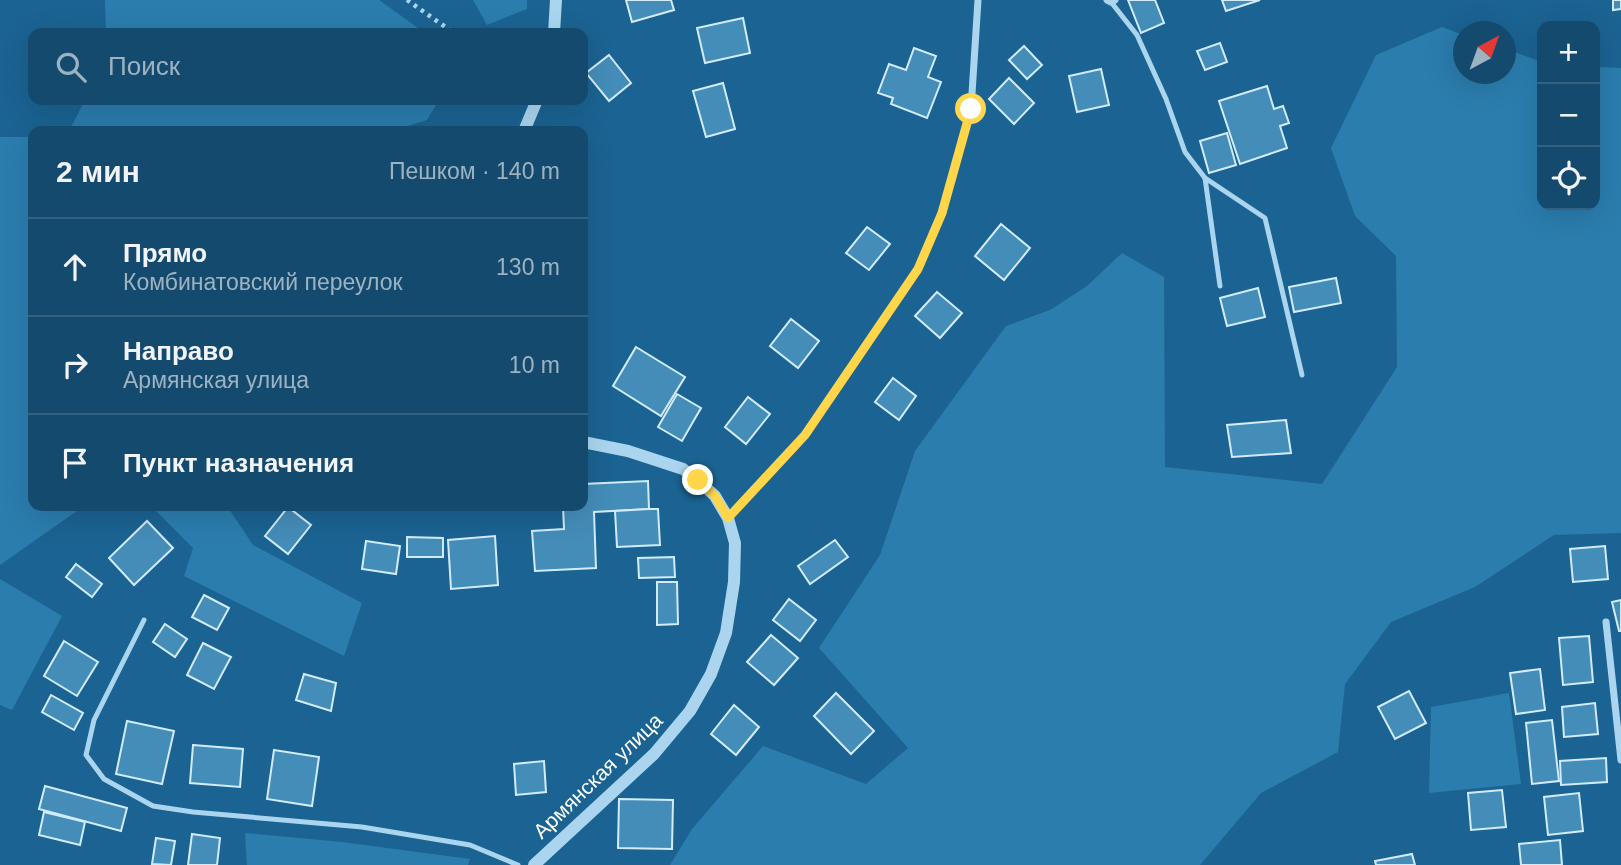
<!DOCTYPE html>
<html lang="ru">
<meta charset="utf-8">
<style>
:root{--surface:#144a6e;--page:#1d5173;--text:#f1f3f6;--muted:#9db3c2;--line:#336281}
body{margin:0;font-family:Arial,sans-serif;background:var(--page);color:var(--text)}
.controls{position:absolute;right:21px;top:21px;display:grid;overflow:hidden;border-radius:14px;box-shadow:0 7px 28px #0002}
.controls button{width:63px;height:63px;display:grid;place-items:center;padding:0;border:0;border-bottom:2px solid var(--line);background:var(--surface);color:var(--text);font:35px sans-serif}
.compass{position:absolute;left:1453px;top:21px;width:63px;height:63px;border-radius:50%;background:var(--surface);box-shadow:0 7px 28px #0002;rotate:41deg}
.stop{position:absolute;width:21px;height:21px;margin:-16px;border:5px solid #ffd54a;border-radius:50%;background:#fff}
.stop.end{background:#ffd54a;border-color:#fff;box-shadow:0 2px 7px #0008}
.list{margin:0;padding:0;list-style:none}
h2{display:flex;justify-content:space-between;align-items:center;height:91px;margin:0;padding:0 28px;font-size:30px}
h2 small{font-size:23px;font-weight:400;color:var(--muted)}
.list li{display:grid;grid-template-columns:46px 1fr auto;gap:21px;align-items:center;box-sizing:border-box;height:98px;padding:0 28px;border-top:2px solid var(--line)}
.list b{display:block;font-size:26px;white-space:nowrap}
.list p{margin:0;font-size:23px;white-space:nowrap;color:var(--muted)}
.list em{font-size:23px;font-style:normal;color:var(--muted)}
.icon{flex:none;width:38px;height:38px;fill:none;stroke:currentColor;stroke-width:2;stroke-linecap:round;stroke-linejoin:round}
.map{position:relative;flex:none;width:1621px;height:865px;overflow:hidden}
.search{position:absolute;background:var(--surface);box-shadow:0 7px 28px #0002;left:28px;top:28px;width:560px;height:77px;display:flex;align-items:center;gap:18px;box-sizing:border-box;padding:0 24px;border-radius:14px;color:var(--muted);font-size:26px}
.panel{position:absolute;background:var(--surface);box-shadow:0 7px 28px #0002;left:28px;top:126px;width:560px;height:385px;border-radius:14px}
.map>svg:first-child{display:block}
.green{fill:#2b7dae}
.building{fill:#448db9;stroke:#d2ebfa;stroke-width:2}
.lines{fill:none;stroke-linecap:round;stroke-linejoin:round}
.path{stroke:#abd5ef;stroke-width:4.5;stroke-dasharray:3.5 5;stroke-linecap:butt}
.service{stroke:#abd5ef;stroke-width:5}
.minor{stroke:#abd5ef;stroke-width:7}
.tertiary{stroke:#abd5ef;stroke-width:12}
.route{stroke:#ffd54a;stroke-width:9}
.labels{text-anchor:middle;stroke-width:5;stroke-linejoin:round;paint-order:stroke}
.street-label{font-size:21px;fill:#fff;stroke:#1b6392}
</style>
<div class="map">
<svg width="1621" height="865" viewBox="0 0 1621 865">
<rect width="100%" height="100%" fill="#1b6392"/>
<g class="green">
<polygon points="105,0 379,0 425,33 106,33"/>
<polygon points="473,0 527,0 527,9 487,25"/>
<polygon points="1442,27 1463,35 1464,74 1506,74 1506,49 1542,62 1542,205 1595,205 1595,67 1621,68 1621,533 1554,535 1475,587 1391,622 1345,684 1338,752 1261,793 1200,865 670,865 692,829 763,746 866,784 908,748 819,648 880,555 915,451 1006,326 1050,310 1087,286 1122,253 1164,277 1165,467 1322,484 1397,367 1396,256 1355,216 1331,148 1376,55"/>
<polygon points="85,100 439,100 427,120 391,131 69,131"/>
<polygon points="0,137 33,137 33,506 84,506 0,565"/>
<polygon points="151,506 227,506 253,545 362,603 344,656 184,576 193,548"/>
<polygon points="0,579 62,616 12,710 0,705"/>
<polygon points="1509,693 1521,784 1429,793 1431,707"/>
<polygon points="245,833 342,842 470,859 468,865 247,865"/>
</g>
<g class="building">
<polygon points="626,0 671,0 674,10 632,22"/>
<polygon points="1128,0 1155,0 1164,23 1141,33"/>
<polygon points="1222,0 1260,0 1226,11"/>
<polygon points="1613,0 1621,0 1621,9 1613,10"/>
<polygon points="743,18 750,53 705,63 697,28"/>
<polygon points="1220,43 1227,62 1205,70 1197,51"/>
<polygon points="1024,46 1042,65 1027,79 1009,60"/>
<polygon points="914,48 936,56 928,77 941,82 927,118 891,104 893,98 878,93 889,64 906,70"/>
<polygon points="609,55 631,83 609,101 586,73"/>
<polygon points="1101,69 1109,105 1077,112 1069,76"/>
<polygon points="1009,78 1034,103 1014,124 989,99"/>
<polygon points="723,83 735,129 706,137 693,91"/>
<polygon points="1267,86 1274,109 1283,106 1289,123 1280,126 1287,148 1240,164 1219,101"/>
<polygon points="1227,133 1236,165 1209,173 1200,141"/>
<polygon points="1001,224 1030,248 1004,280 975,256"/>
<polygon points="867,227 890,244 869,270 846,253"/>
<polygon points="1336,278 1341,303 1294,312 1289,287"/>
<polygon points="1258,288 1265,317 1227,326 1220,298"/>
<polygon points="937,292 962,313 940,338 915,316"/>
<polygon points="791,319 819,341 798,368 770,346"/>
<polygon points="636,347 685,377 661,416 613,386"/>
<polygon points="893,378 916,396 899,420 875,402"/>
<polygon points="677,394 701,408 682,441 658,427"/>
<polygon points="748,397 770,414 746,444 725,427"/>
<polygon points="1286,420 1291,453 1232,457 1227,425"/>
<polygon points="648,481 649,509 594,512 596,568 535,571 532,531 564,529 563,506 583,506 583,484"/>
<polygon points="288,507 311,525 288,554 265,536"/>
<polygon points="649,509 658,509 660,545 617,547 615,511"/>
<polygon points="147,521 173,548 134,585 109,558"/>
<polygon points="495,536 498,585 451,589 448,540"/>
<polygon points="407,537 443,538 443,557 407,557"/>
<polygon points="835,540 848,557 810,584 798,566"/>
<polygon points="366,541 400,546 396,574 362,569"/>
<polygon points="1605,546 1608,579 1573,582 1570,549"/>
<polygon points="674,557 675,577 639,578 638,558"/>
<polygon points="76,564 102,584 92,597 66,577"/>
<polygon points="657,582 677,582 678,624 657,625"/>
<polygon points="204,595 229,608 217,630 192,617"/>
<polygon points="789,599 816,620 800,641 773,620"/>
<polygon points="1621,600 1621,631 1619,631 1612,602"/>
<polygon points="165,624 187,639 175,657 153,642"/>
<polygon points="771,635 798,658 774,685 747,662"/>
<polygon points="1589,636 1593,682 1563,685 1559,638"/>
<polygon points="64,641 98,662 77,696 44,676"/>
<polygon points="203,643 231,657 214,689 187,675"/>
<polygon points="1540,669 1545,710 1516,714 1510,673"/>
<polygon points="304,674 336,683 331,711 296,700"/>
<polygon points="1409,691 1426,723 1395,739 1378,707"/>
<polygon points="836,693 874,731 851,754 814,716"/>
<polygon points="51,695 83,713 74,730 42,712"/>
<polygon points="1595,703 1598,734 1564,737 1562,707"/>
<polygon points="734,705 759,727 736,755 711,734"/>
<polygon points="1552,720 1559,781 1532,784 1526,723"/>
<polygon points="127,721 174,731 162,784 116,774"/>
<polygon points="193,745 243,749 240,787 190,783"/>
<polygon points="274,750 319,757 312,806 267,799"/>
<polygon points="1606,758 1607,782 1561,785 1560,761"/>
<polygon points="544,761 546,792 516,795 514,764"/>
<polygon points="45,786 127,808 121,831 39,809"/>
<polygon points="1502,790 1506,827 1471,830 1468,793"/>
<polygon points="1579,793 1583,831 1548,835 1544,797"/>
<polygon points="619,799 673,800 672,849 618,848"/>
<polygon points="44,812 85,822 80,845 39,835"/>
<polygon points="192,834 220,838 217,865 188,865"/>
<polygon points="156,838 175,841 171,865 152,864"/>
<polygon points="1560,840 1562,865 1521,865 1519,844"/>
<polygon points="1412,854 1415,865 1376,865 1375,861"/>
</g>
<g class="lines">
<polyline class="path" points="407,0 454,33"/>
<g class="service">
<polyline points="1111,2 1137,35 1166,99 1185,152 1205,178 1220,286"/>
<polyline points="1205,178 1265,218 1302,375"/>
<polyline points="144,620 94,720 86,755 104,779 153,806 193,812 362,827 470,845 518,865"/>
</g>
<g class="minor">
<polyline points="1107,0 1111,2 1115,0"/>
<polyline points="728,518 805,435 918,269 942,213 971,109 978,0"/>
<polyline points="1606,622 1621,760"/>
</g>
<g class="tertiary">
<polyline points="554,33 556,0"/>
<polyline points="524,131 537,100"/>
<polyline points="534,865 654,754 690,711 711,674 726,633 734,582 735,543 728,518 715,496 698,480 683,469 628,451 583,442"/>
</g>
</g>
<g class="lines">
<polyline class="route" points="698,480 715,496 728,518 805,435 918,269 942,213 971,109"/>
</g>
<g class="labels">
<g class="street-label">
<text transform="translate(598 776) rotate(-44)" y="7">Армянская улица</text>
</g>
</g>
</svg>
<div class="controls">
<button>+</button>
<button>−</button>
<button><svg class="icon" aria-label="locate" viewBox="0 0 24 24"><circle cx="12" cy="12" r="6"/><path d="M12 2v4M12 18v4M2 12h4M18 12h4"/></svg></button>
</div>
<svg class="compass" viewBox="-18 -18 36 36"><path d="M0-13l5 13h-10z" fill="#e53935"/><path d="M0 13l5-13h-10z" fill="#9db3c2"/></svg>
<div class="stop" style="left:971px;top:109px"></div>
<div class="stop end" style="left:698px;top:480px"></div>
<div class="search"><svg class="icon" aria-label="search" viewBox="0 0 24 24"><circle cx="10" cy="10" r="6"/><path d="M15 15l6 6"/></svg>Поиск</div>
<section class="panel">
<h2>2 мин<small>Пешком · 140 m</small></h2>
<ul class="list">
<li><svg class="icon" aria-label="ahead" viewBox="0 0 24 24"><path d="M12 20V5M6 11l6-6 6 6"/></svg><div><b>Прямо</b><p>Комбинатовский переулок</p></div><em>130 m</em></li>
<li><svg class="icon" aria-label="right" viewBox="0 0 24 24"><path d="M7 20v-9h11M14 6l5 5-5 5"/></svg><div><b>Направо</b><p>Армянская улица</p></div><em>10 m</em></li>
<li><svg class="icon" aria-label="arrive" viewBox="0 0 24 24"><path d="M6 21V4h12l-3 4 3 4H6"/></svg><div><b>Пункт назначения</b></div></li>
</ul>
</section>
</div>
